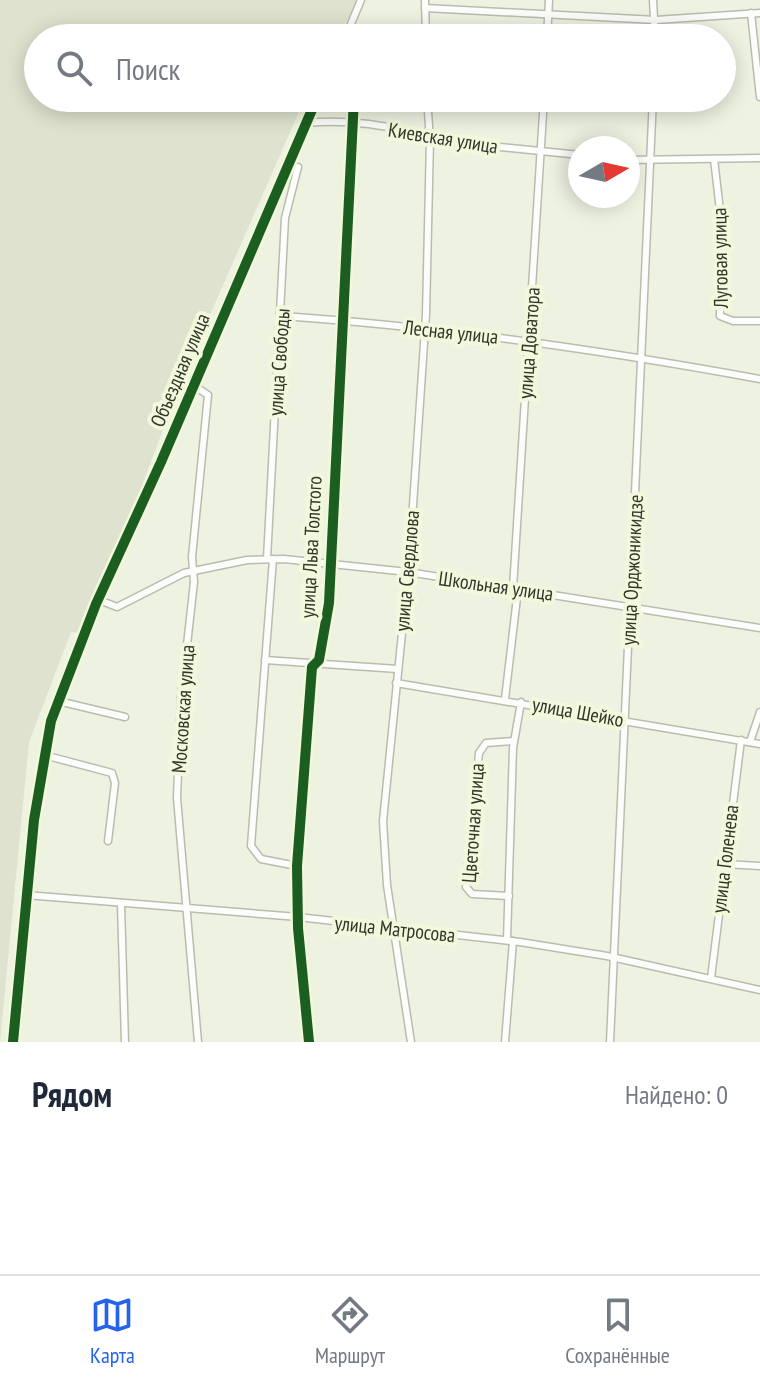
<!DOCTYPE html>
<html lang="ru">
<meta charset="utf-8">
<style>
:root{--surface:#fff;--page:#f2f2f3;--text:#1f2937;--muted:#747a83;--line:#e0e1e3;--accent:#2563eb}
body{margin:0;font-family:"PT Sans Narrow",sans-serif;background:var(--page);color:var(--text)}
.compass{position:absolute;left:568px;top:136px;width:72px;height:72px;border-radius:50%;background:var(--surface);box-shadow:0 4px 20px #0003;rotate:81deg}
.list{margin:0;padding:0;list-style:none}
h2{display:flex;justify-content:space-between;align-items:center;height:104px;margin:0;padding:0 32px;font-size:34px}
h2 small{font-size:26px;font-weight:400;color:var(--muted)}
.icon{flex:none;width:44px;height:44px;fill:none;stroke:currentColor;stroke-width:2;stroke-linecap:round;stroke-linejoin:round}
.map{position:relative;flex:none;width:760px;height:1042px;overflow:hidden}
.search{position:absolute;background:var(--surface);box-shadow:0 4px 20px #0003;left:24px;right:24px;top:24px;height:88px;display:flex;align-items:center;gap:20px;box-sizing:border-box;padding:0 28px;border-radius:44px;color:var(--muted);font-size:30px}
.sheet{height:232px;background:var(--surface)}
nav{display:flex;justify-content:space-around;align-items:center;box-sizing:border-box;height:112px;border-top:2px solid var(--line);background:var(--surface);font-size:22px;color:var(--muted)}
nav a{display:grid;justify-items:center;gap:4px}
nav .on{color:var(--accent)}
.map>svg:first-child{display:block}
.green{fill:#dee2ce}
.lines{fill:none;stroke-linecap:round;stroke-linejoin:round}
.minor-casing{stroke:#b9bcaf;stroke-width:9}
.minor{stroke:#fcfdfa;stroke-width:6}
.cycleway-casing{stroke:#f1f8db;stroke-width:15}
.cycleway{stroke:#1b5e20;stroke-width:10}
.labels{text-anchor:middle;stroke-width:8;stroke-linejoin:round;paint-order:stroke}
.street-label{font-size:20px;fill:#32352a;stroke:#f1f8db}
</style>
<div class="map">
<svg width="760" height="1042" viewBox="0 0 760 1042">
<rect width="100%" height="100%" fill="#eef2e1"/>
<polygon class="green" points="0,0 360,0 335,38 38,38 38,98 305,98 181,381 87,634 71,632 29,742 0,1042"/>
<g class="lines">
<defs>
<g id="minor">
<polyline points="425,0 426,38"/>
<polyline points="653,0 655,38"/>
<polyline points="425,8 656,20 760,13"/>
<polyline points="751,13 760,97"/>
<polyline points="345,38 361,0"/>
<polyline points="357,38 358,31"/>
<polyline points="547,38 549,0"/>
<path d="M305,123C343,119 395,124 430,140L580,155"/>
<polyline points="714,159 721,219 720,316 733,321 760,321"/>
<polyline points="628,160 760,158"/>
<path d="M282,316C443,327 602,350 760,379"/>
<polyline points="193,385 208,395 192,557 194,582 181,699 177,798 198,1042"/>
<polyline points="267,559 285,218 298,167"/>
<polyline points="273,559 251,846 261,859 297,866"/>
<polyline points="513,588 544,98"/>
<polyline points="99,600 117,607 184,573 247,560 284,559 408,572 760,628"/>
<polyline points="265,660 398,669"/>
<polyline points="396,683 760,744"/>
<polyline points="505,699 518,589"/>
<polyline points="58,701 125,717"/>
<polyline points="750,742 760,712"/>
<polyline points="44,755 112,773 115,783 108,841"/>
<polyline points="724,864 760,866"/>
<polyline points="26,895 298,917 520,942 607,956 760,990"/>
<polyline points="509,896 472,894 466,887 479,753 486,743 514,741"/>
<polyline points="121,904 125,1042"/>
<polyline points="507,940 513,748 521,702"/>
<polyline points="711,978 741,740"/>
<polyline points="13,1042 34,820 51,721 96,604 161,462 317,98"/>
<polyline points="309,1042 298,928 297,866 312,667 319,660 329,603 354,98"/>
<polyline points="411,1042 387,885 383,821 409,564 426,314 430,140 427,98"/>
<polyline points="505,1042 513,941"/>
<polyline points="610,1042 653,98"/>
</g>
</defs>
<use href="#minor" class="minor-casing"/>
<use href="#minor" class="minor"/>
<defs>
<g id="cycleway">
<polyline points="13,1042 34,820 51,721 96,604 161,462 317,98"/>
<polyline points="309,1042 298,928 297,866 312,667 319,660 329,603 354,98"/>
</g>
</defs>
<use href="#cycleway" class="cycleway-casing"/>
<use href="#cycleway" class="cycleway"/>
</g>
<g class="labels">
<g class="street-label">
<text transform="translate(443 138) rotate(9)" y="7">Киевская улица</text>
<text transform="translate(720 258) rotate(-91)" y="7">Луговая улица</text>
<text transform="translate(451 332) rotate(6)" y="7">Лесная улица</text>
<text transform="translate(529 343) rotate(-86)" y="7">улица Доватора</text>
<text transform="translate(279 362) rotate(-86)" y="7">улица Свободы</text>
<text transform="translate(180 370) rotate(-67)" y="7">Объездная улица</text>
<text transform="translate(311 547) rotate(-87)" y="7">улица Льва Толстого</text>
<text transform="translate(632 570) rotate(-87)" y="7">улица Орджоникидзе</text>
<text transform="translate(407 571) rotate(-85)" y="7">улица Свердлова</text>
<text transform="translate(496 586) rotate(8)" y="7">Школьная улица</text>
<text transform="translate(183 709) rotate(-86)" y="7">Московская улица</text>
<text transform="translate(578 712) rotate(10)" y="7">улица Шейко</text>
<text transform="translate(473 823) rotate(-86)" y="7">Цветочная улица</text>
<text transform="translate(725 859) rotate(-83)" y="7">улица Голенева</text>
<text transform="translate(395 929) rotate(6)" y="7">улица Матросова</text>
</g>
</g>
</svg>
<svg class="compass" viewBox="-18 -18 36 36"><path d="M0-13l5 13h-10z" fill="#e53935"/><path d="M0 13l5-13h-10z" fill="#747a83"/></svg>
<div class="search"><svg class="icon" aria-label="search" viewBox="0 0 24 24"><circle cx="10" cy="10" r="6"/><path d="M15 15l6 6"/></svg>Поиск</div>
</div>
<section class="sheet">
<h2>Рядом<small>Найдено: 0</small></h2>
<ul class="list">
</ul>
</section>
<nav>
<a class="on"><svg class="icon" aria-label="map" viewBox="0 0 24 24"><path d="M3 6l6-2 6 2 6-2v14l-6 2-6-2-6 2zM9 4v14M15 6v14"/></svg>Карта</a>
<a><svg class="icon" aria-label="directions" viewBox="0 0 24 24"><path d="M12 3l9 9-9 9-9-9zM9 14v-3h6M13 9l2 2-2 2"/></svg>Маршрут</a>
<a><svg class="icon" aria-label="saved" viewBox="0 0 24 24"><path d="M7 4h10v16l-5-4-5 4z"/></svg>Сохранённые</a>
</nav>
